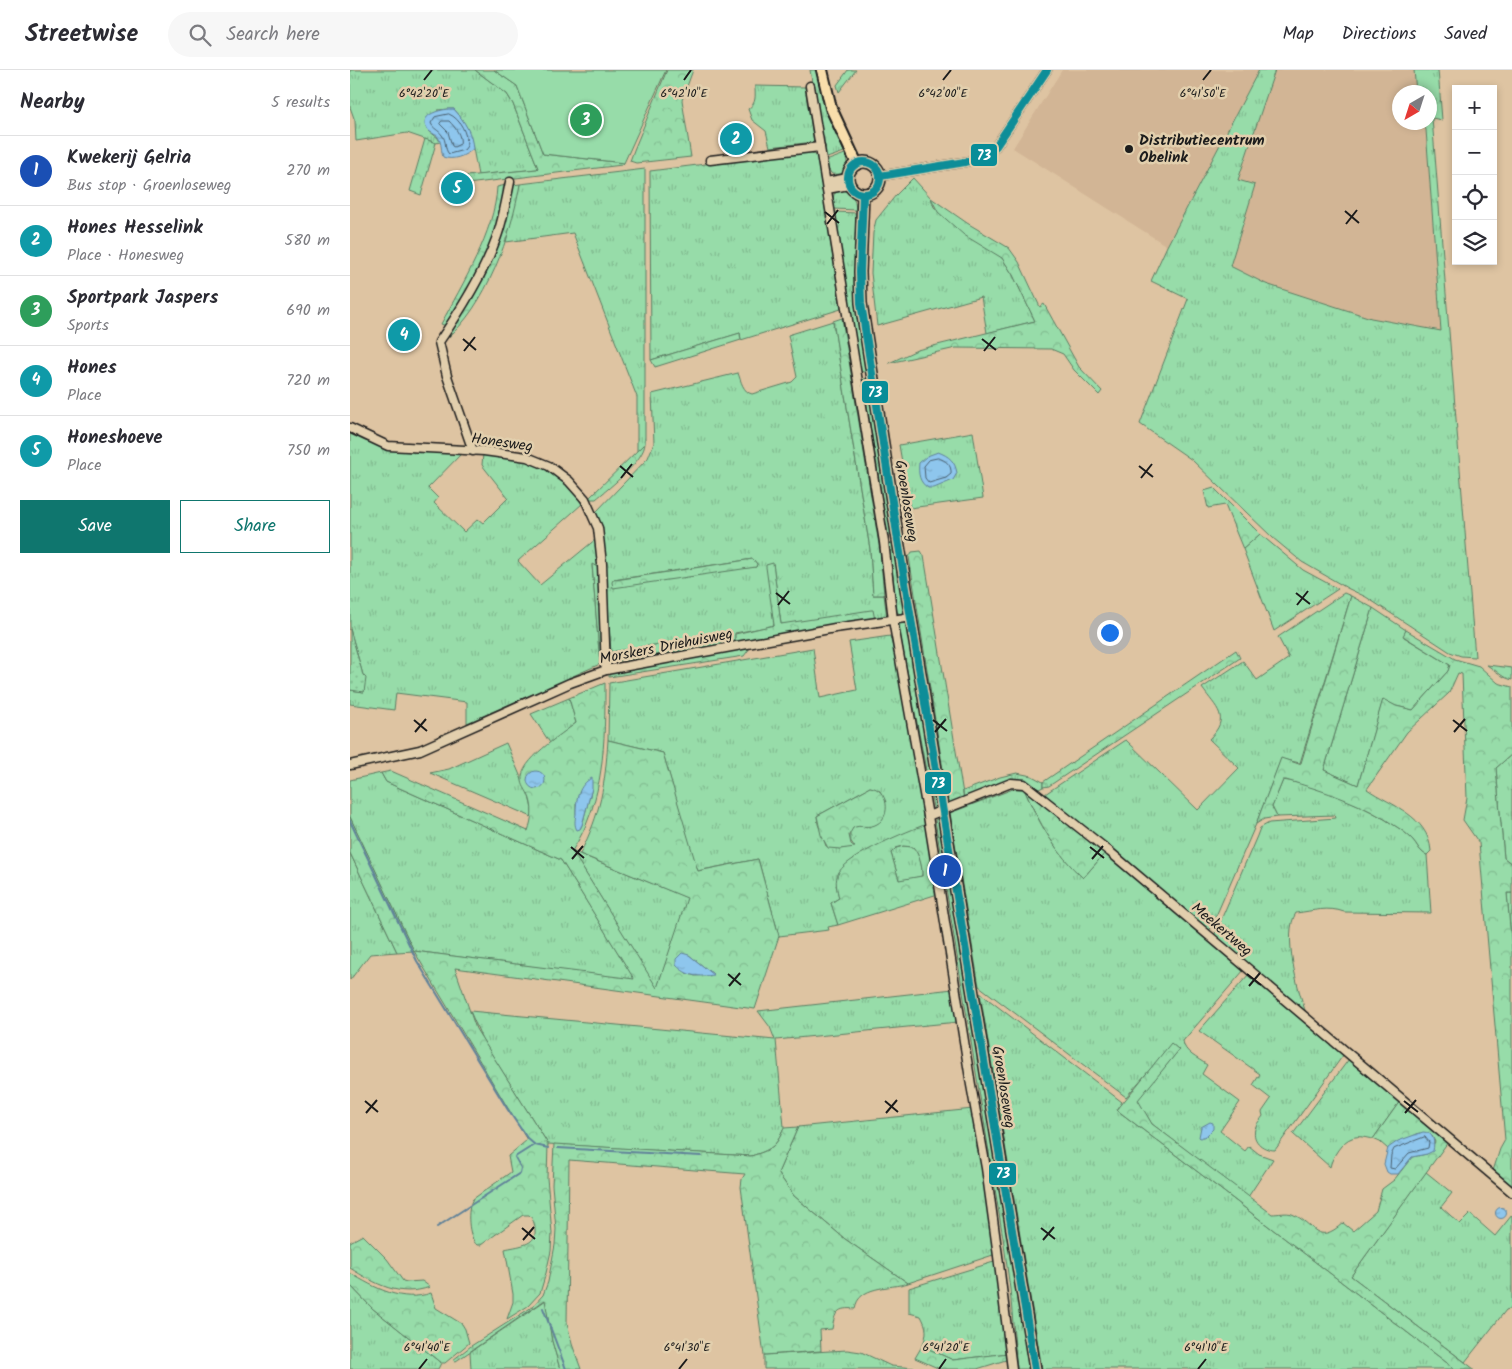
<!DOCTYPE html>
<meta charset="utf-8">
<style>
:root{--surface:#fff;--page:#f7f7f7;--text:#2b2b33;--muted:#7c7c81;--line:#e1e1e2;--accent:#0f766e}
body{margin:0;font-family:Kalam,sans-serif;background:var(--page);color:var(--text)}
.controls{position:absolute;right:15px;top:15px;display:grid;overflow:hidden;border-radius:0px;box-shadow:0 2px 8px #0003}
.controls button{width:45px;height:45px;display:grid;place-items:center;padding:0;border:0;border-bottom:1px solid var(--line);background:var(--surface);color:var(--text);font:25px sans-serif}
.compass{position:absolute;left:1042px;top:15px;width:45px;height:45px;border-radius:50%;background:var(--surface);box-shadow:0 2px 8px #0003;rotate:219deg}
.you{position:absolute;left:759px;top:562px;width:18px;height:18px;margin:-12px;border:4px solid #fff;border-radius:50%;background:#1a73e8;box-shadow:0 0 0 8px #1a73e833}
.badge{display:grid;place-items:center;width:32px;height:32px;border-radius:50%;background:var(--accent);color:#fff;font-size:16px;font-weight:700}
.pin{position:absolute;translate:-50% -50%;border:2px solid #fff;box-shadow:0 1px 5px #0006}
.list{margin:0;padding:0;list-style:none}
h2{display:flex;justify-content:space-between;align-items:center;height:65px;margin:0;padding:0 20px;font-size:21px}
h2 small{font-size:16px;font-weight:400;color:var(--muted)}
.list li{display:grid;grid-template-columns:32px 1fr auto;gap:15px;align-items:center;box-sizing:border-box;height:70px;padding:0 20px;border-top:1px solid var(--line)}
.list b{display:block;font-size:19px;white-space:nowrap}
.list p{margin:0;font-size:16px;white-space:nowrap;color:var(--muted)}
.list em{font-size:16px;font-style:normal;color:var(--muted)}
.actions{display:flex;gap:10px;padding:15px 20px}
.actions a{flex:1;padding:11px 0;border:1px solid var(--accent);border-radius:0px;text-align:center;font-size:18px;color:var(--accent)}
.actions .main{background:var(--accent);color:#fff}
.icon{flex:none;width:28px;height:28px;fill:none;stroke:currentColor;stroke-width:2;stroke-linecap:round;stroke-linejoin:round}
.map{position:relative;flex:none;width:1162px;height:1299px;overflow:hidden}
header{display:flex;align-items:center;gap:30px;box-sizing:border-box;height:70px;padding:0 25px;background:var(--surface);border-bottom:1px solid var(--line)}
header strong{font-size:24px}
nav{display:flex;gap:28px;margin-inline-start:auto;font-size:18px}
.search{width:350px;height:45px;background:var(--page);display:flex;align-items:center;gap:12px;box-sizing:border-box;padding:0 18px;border-radius:28px;color:var(--muted);font-size:19px}
main{display:flex}
aside{flex:1;background:var(--surface)}
.map>svg:first-child{display:block}
.built{fill:#d2b595}
.grass{fill:url(#grass-tufts);stroke:#5a7c62;fill-rule:evenodd}
.forest{fill:url(#forest-crowns);stroke:#5a7c62;fill-rule:evenodd}
.park{fill:url(#park-dots);stroke:#5a7c62}
.pitch{fill:#97dca9;stroke:#5a7c62}
.water{fill:url(#water-ripples);stroke:#608299}
.lines{fill:none;stroke-linecap:round;stroke-linejoin:round}
.shore{stroke:#4a6070;stroke-width:1}
.stream{stroke:#608299;stroke-width:2}
.minor-casing{stroke:#1c1c1c;stroke-width:11}
.major-casing{stroke:#1c1c1c;stroke-width:14}
.minor{stroke:#e2cfad;stroke-width:8}
.major{stroke:#f9deab;stroke-width:10}
.bus-1-casing{stroke:#e2cfad;stroke-width:11}
.bus-1{stroke:#088d98;stroke-width:8}
.ticks{fill:none;stroke:#1c1c1c;stroke-width:2}
.poi-dot{fill:#1c1c1c;stroke:#e2cfad;stroke-width:2}
.labels{text-anchor:middle;stroke-width:5;stroke-linejoin:round;paint-order:stroke}
.poi-label{font-size:15px;font-weight:bold;fill:#1c1c1c;stroke:#e2cfad;text-anchor:start}
.street-label{font-size:15px;fill:#1c1c1c;stroke:#e2cfad}
.ticks-label{font-size:12px;text-anchor:middle;fill:#1c1c1c;stroke:#e2cfad;stroke-width:5;stroke-linejoin:round;paint-order:stroke}
.line-badge{stroke:#e2cfad;stroke-width:2}
.badge-label{font-size:14px;text-anchor:middle;font-weight:bold;fill:#fff}
</style>
<header>
<strong>Streetwise</strong>
<div class="search"><svg class="icon" aria-label="search" viewBox="0 0 24 24"><circle cx="10" cy="10" r="6"/><path d="M15 15l6 6"/></svg>Search here</div>
<nav><a>Map</a><a>Directions</a><a>Saved</a></nav>
</header>
<main>
<aside>
<h2>Nearby<small>5 results</small></h2>
<ul class="list">
<li><span class="badge" style="background:#1a4fb4">1</span><div><b>Kwekerij Gelria</b><p>Bus stop · Groenloseweg</p></div><em>270 m</em></li>
<li><span class="badge" style="background:#0f9aa8">2</span><div><b>Hones Hesselink</b><p>Place · Honesweg</p></div><em>580 m</em></li>
<li><span class="badge" style="background:#2e9e5b">3</span><div><b>Sportpark Jaspers</b><p>Sports</p></div><em>690 m</em></li>
<li><span class="badge" style="background:#0f9aa8">4</span><div><b>Hones</b><p>Place</p></div><em>720 m</em></li>
<li><span class="badge" style="background:#0f9aa8">5</span><div><b>Honeshoeve</b><p>Place</p></div><em>750 m</em></li>
</ul>
<div class="actions"><a class="main">Save</a><a>Share</a></div>
</aside>
<div class="map">
<svg width="1162" height="1299" viewBox="0 0 1162 1299">
<defs>
<pattern id="grass-tufts" width="24" height="20" patternUnits="userSpaceOnUse" patternTransform="scale(1.25)"><rect width="24" height="20" fill="#97dca9"/><path d="M3 7l-1-3M5 7V3M7 7l1-3M15 17l-1-3M17 17v-4M19 17l1-3" fill="none" stroke="#82bc91"/></pattern>
<pattern id="forest-crowns" width="20" height="18" patternUnits="userSpaceOnUse" patternTransform="scale(1.25)"><rect width="20" height="18" fill="#97dca9"/><path d="M2 6a3 3 0 1 1 6 0M12 15a3 3 0 1 1 6 0" fill="none" stroke="#82bc91"/></pattern>
<pattern id="park-dots" width="8" height="8" patternUnits="userSpaceOnUse" patternTransform="scale(1.25)"><rect width="8" height="8" fill="#97dca9"/><path d="M2 2h.1M6 6h.1" fill="none" stroke="#82bc91" stroke-width="1.8" stroke-linecap="round"/></pattern>
<pattern id="water-ripples" width="26" height="14" patternUnits="userSpaceOnUse" patternTransform="scale(1.25)"><rect width="26" height="14" fill="#8ec6ed"/><path d="M2 4q2-2 4 0t4 0M15 11q2-2 4 0t4 0" fill="none" stroke="#7aaacb"/></pattern>
</defs>
<rect width="100%" height="100%" fill="#dec4a2"/>
<filter id="ink" filterUnits="userSpaceOnUse"><feTurbulence type="fractalNoise" baseFrequency=".02" numOctaves="2"/><feDisplacementMap in="SourceGraphic" scale="10" xChannelSelector="R" yChannelSelector="G"/><feConvolveMatrix kernelMatrix="1 2 1 2 8 2 1 2 1" color-interpolation-filters="sRGB"/></filter>
<g filter="url(#ink)">
<g class="built">
<polygon points="712,0 909,0 817,176 663,78"/>
<polygon points="925,0 1064,0 1066,22 1050,22 1050,52 1074,53 1076,60 1091,261 1021,248 916,214 880,196 905,115 888,110"/>
</g>
<g class="grass">
<path d="M0,0H125L157,24L163,34L188,98L187,99L128,105C123,80 122,59 104,39H99L88,40L79,61L88,68L90,72L86,73L57,63L6,71L5,51L0,37Z"/>
<polygon points="460,0 468,0 477,40 494,82 477,88 475,87"/>
<polygon points="909,0 925,0 888,110 905,115 880,196 916,214 1021,248 1091,261 1076,60 1074,53 1080,52 1080,22 1066,22 1064,0 1088,0 1092,50 1082,48 1125,587 1111,586 1100,582 1016,527 997,518 952,492 923,468 842,390 790,354 838,229 801,211 817,176"/>
<path d="M405,16L455,17L464,72L420,77L416,61L402,50L398,39C407,33 405,26 405,16Z"/>
<polygon points="459,81 467,86 491,239 391,270 390,263 387,264 301,290 300,101"/>
<path d="M495,84C499,97 498,106 482,104L478,99L476,91Z"/>
<polygon points="295,99 295,373 287,381 287,327 223,163 156,172 170,114"/>
<polygon points="563,108 581,128 584,137 652,188 663,205 685,251 637,263 631,227 527,256 521,203 523,163 526,150 546,125"/>
<path d="M492,119C503,122 505,129 506,140L484,139L483,130L484,124Z"/>
<polygon points="486,142 506,143 506,214 517,303 510,301 484,144"/>
<path d="M483,251L520,479L523,525H534L537,548L431,554L423,494L424,555L422,556L385,563V572L381,573L379,563L261,582L252,466L245,443L298,388L304,373L302,324L388,303C391,311 393,322 402,324L442,312L447,307L438,265ZM403,489L407,494L406,497L263,510Z"/>
<polygon points="518,306 545,464 538,465 513,310"/>
<polygon points="623,362 633,428 560,438 549,375"/>
<path d="M0,364L15,371L39,378L112,383L78,418L88,428L84,433L114,462L128,449L133,453L158,428L132,395L133,384C177,388 206,396 232,434L168,491L190,515L246,469L249,498L242,495L250,594L117,653V632L46,623L44,640L0,634V620L14,622L13,605L0,559Z"/>
<polygon points="910,464 953,500 988,519 924,561 893,479"/>
<polygon points="546,472 555,544 550,544 547,542 539,474"/>
<path d="M994,523L1001,526L950,693L931,689L906,754L859,862L695,724L776,670L848,740L889,698L859,669C881,647 867,639 852,618L893,591L907,610L939,588L928,567Z"/>
<polygon points="1023,538 1056,560 1054,567 1100,595 1098,601 1063,640 1046,636 1033,630 1008,715 974,700"/>
<polygon points="559,552 592,740 584,742 548,553"/>
<path d="M540,566L548,599L577,754L486,815L489,828L481,833L488,855L478,857L479,860L429,866L408,789L347,801L313,683L258,670L259,613L463,578L470,628L507,620L499,572ZM520,717L530,721L536,732L520,756H504L500,761V770L504,776L490,779L476,776L468,754L467,746Z"/>
<polygon points="219,628 226,653 200,673 181,644"/>
<polygon points="156,673 179,726 182,739 182,747 80,703 99,699"/>
<polygon points="1162,684 1162,794 1154,788 1146,698"/>
<polygon points="31,703 36,712 211,790 285,910 64,881 0,747 0,710"/>
<polygon points="667,703 682,706 693,712 693,717 689,719 674,712 614,730 613,721 650,707"/>
<path d="M933,710C967,715 1018,737 1047,757C1052,760 1057,764 1062,769C1068,775 1069,782 1077,785L1081,843L994,842C978,836 963,841 946,843C932,864 948,920 956,943L864,866L907,766L910,758L919,753L986,748L985,745L927,747L922,737Z"/>
<path d="M663,719H674C688,752 706,783 733,808L755,783L894,900L833,971C834,983 848,988 857,995L852,1004L890,1032L870,1061L895,1081L899,1076L909,1084L923,1089L898,1127L802,1054L787,1030L829,980L822,974L776,1027L629,916L600,743Z"/>
<polygon points="593,746 682,1299 667,1299 660,1219 654,1174 585,750"/>
<path d="M553,776L563,777C569,783 573,798 572,806L551,811L549,810L541,783L546,778Z"/>
<polygon points="222,781 338,828 307,919"/>
<polygon points="0,783 47,882 20,884 0,910"/>
<polygon points="1157,823 1162,823 1162,881"/>
<path d="M899,904L994,984L925,1080C912,1080 900,1070 906,1056C907,1053 911,1049 913,1046L912,1042L921,1029L903,1015L910,1004L849,961Z"/>
<path d="M603,919L608,952L426,970L434,1057C427,1077 420,1080 401,1086L198,1074L132,969L120,941L425,970L420,957L408,941Z"/>
<polygon points="630,923 772,1032 767,1040 1105,1299 692,1299"/>
<path d="M999,989L1050,1031L1023,1069C1016,1068 1009,1065 1002,1068C992,1071 982,1087 980,1097L943,1064Z"/>
<polygon points="623,1039 646,1184 558,1213 495,1169 444,1126 428,1103 448,1057"/>
<polygon points="1076,1102 1102,1123 1091,1137 1110,1154 1120,1144 1145,1166 1162,1145 1162,1238 1156,1240 1115,1292 1001,1206"/>
<path d="M647,1191L658,1283L603,1290L572,1276C578,1264 577,1257 571,1246L559,1243V1218Z"/>
<polygon points="0,1215 22,1238 91,1293 88,1299 0,1299"/>
<polygon points="196,1230 202,1271 210,1299 121,1299 120,1282"/>
<polygon points="497,1280 511,1282 541,1296 579,1299 414,1299 414,1285"/>
</g>
<g class="forest">
<polygon points="125,0 144,0 167,16 193,84 274,93 272,95 117,114 116,106 187,99 188,98 163,34 157,24"/>
<polygon points="317,0 343,0 332,30 341,87 286,93 280,91 284,80"/>
<polygon points="498,0 506,0 489,22 487,15"/>
<polygon points="75,69 86,73 71,125 60,121"/>
<path d="M170,114C162,163 136,238 95,270L119,232L163,115Z"/>
<path d="M156,115C146,169 126,211 96,256L91,254C112,215 145,161 147,117Z"/>
<polygon points="581,128 617,153 659,178 669,192 690,237 694,234 729,297 752,321 749,325 724,300 713,284 701,279 606,278 539,293 567,280 685,251 663,205 652,188 614,165 588,142"/>
<polygon points="492,248 530,481 534,525 523,525 520,479 483,251"/>
<polygon points="390,263 391,270 305,297 301,290"/>
<path d="M295,373C295,390 259,418 246,429H238Z"/>
<polygon points="864,418 910,464 893,479 875,435 858,438 854,421"/>
<polygon points="571,481 574,486 614,730 599,737 559,487 562,482"/>
<polygon points="403,489 407,494 406,497 263,518 262,512 263,510 272,509"/>
<polygon points="423,493 431,554 521,540 523,540 525,550 385,572 385,564 424,555 416,497 416,495"/>
<polygon points="242,494 249,498 256,592 250,594"/>
<path d="M1001,526L1023,538L974,700L1008,715L1033,629L1046,636L1063,640L1098,601L1100,595L1053,566L1056,560L1105,589L1129,596L1148,613L1162,617V684L1146,698L1154,788L1162,794V823H1157L1162,881V1117L1143,1101L1150,1079L1155,1070L1129,773L1113,750L1117,728L1112,604L1108,603L1099,623L1057,662L1017,719C1042,736 1078,746 1081,781L1077,785C1069,782 1068,775 1062,769C1057,764 1052,760 1047,757C1014,734 975,721 936,710H933L922,737L927,747L914,749L906,754L931,688L949,694L951,693Z"/>
<polygon points="379,563 381,573 262,592 261,582"/>
<polygon points="400,578 394,586 259,607 259,602"/>
<polygon points="886,580 890,588 699,716 693,717 693,712"/>
<polygon points="1137,595 1162,598 1162,610 1154,607"/>
<path d="M255,613C255,671 255,731 222,781L307,918L337,828L230,784C251,742 255,716 258,670L313,683L348,801L408,789L429,866L405,939L105,898L126,959L198,1074L197,1108L202,1163L201,1181L196,1203L190,1223L178,1236L157,1249L163,1232V1224L155,1179C166,1176 187,1176 185,1160C185,1154 183,1149 179,1145H173L135,1172L131,1175H127C118,1168 116,1138 123,1129L161,1102L158,1086L177,1070L64,881L47,882L0,783V747L64,881L284,909L211,790L36,712L31,703L41,701L178,761C182,749 184,737 178,724C176,720 172,715 172,710C169,691 212,664 226,653L219,628ZM242,718L232,755L230,759L226,743V734ZM339,885L363,904L345,906L336,903Z"/>
<path d="M520,717C538,719 542,746 527,754C519,759 510,754 503,758L499,765L501,774L505,777L490,779L478,778L471,765L467,746Z"/>
<path d="M674,719L719,752L755,783L733,808C706,784 689,752 674,719Z"/>
<path d="M577,754L588,824L488,855L481,833L489,828C487,819 484,811 489,802C499,785 557,761 577,754ZM553,776L563,777C569,783 573,798 572,806L549,810L541,783L546,778Z"/>
<path d="M821,973L829,980L788,1030L802,1054L922,1144C928,1144 937,1142 942,1144C965,1153 966,1177 993,1153L1003,1161L1026,1141L1032,1119L1044,1110L1062,1087L1077,1084L1085,1072L1082,1066L1069,1063L1038,1079L1030,1072L1023,1069L1050,1031L1098,1072L1001,1206L1124,1299H1105L767,1040Z"/>
<path d="M448,1057L428,1103L444,1126L495,1169L558,1213C540,1219 508,1215 505,1239C487,1237 485,1242 482,1259L470,1260L471,1281L414,1285L391,1117L392,1109L395,1104L219,1090L217,1253L222,1274L231,1299H210L202,1271L195,1230L112,1287L106,1291L103,1290L121,1276L182,1237L193,1225L198,1212L205,1175L206,1159L202,1115L204,1074L401,1086C420,1080 426,1078 434,1058Z"/>
<path d="M13,1165L37,1189L53,1211L57,1212L72,1211L80,1217C49,1228 26,1214 0,1198V1172Z"/>
<path d="M0,1203C25,1218 52,1233 81,1223L86,1238L112,1254L115,1259L119,1273L95,1293H91L22,1238L0,1215Z"/>
<polygon points="572,1276 603,1290 658,1283 659,1289 627,1299 590,1299 565,1288"/>
</g>
<polygon class="park" points="0,559 13,605 16,608 14,622 0,620"/>
<polygon class="pitch" points="144,0 316,0 274,93 193,84 167,16"/>
<g class="water">
<path d="M99,39H104C115,52 122,63 123,79C115,86 103,91 93,87C91,81 92,73 88,67C85,64 81,63 78,60C67,45 89,40 99,39Z"/>
<path d="M588,382C599,386 605,391 607,403L603,410L584,418H578C569,412 568,404 569,393L577,386Z"/>
<circle cx="186" cy="710" r="9"/>
<path d="M242,708V718L232,755L230,759L227,760C224,755 225,750 226,744C226,730 228,715 242,708Z"/>
<path d="M332,883L339,885L364,905C348,907 338,907 326,895V889Z"/>
<polygon points="860,1052 863,1053 863,1059 856,1066 850,1068 849,1067 851,1057"/>
<path d="M1073,1062C1084,1062 1085,1072 1083,1081L1077,1084L1062,1087L1048,1104H1040L1037,1102L1034,1094L1038,1078L1048,1071Z"/>
<circle cx="1151" cy="1143" r="5.5"/>
</g>
<g class="lines">
<g class="shore">
<path d="M99,44C111,49 117,64 117,76L114,80L99,84C94,79 97,71 92,65C89,60 83,59 81,53L85,47Z"/>
<path d="M92,51H99C105,57 112,66 110,74L104,77L102,76L98,62L90,54Z"/>
<path d="M588,388C596,390 602,395 601,404L596,408L579,413L575,408L574,396L579,390Z"/>
<polygon points="1075,1067 1079,1072 1078,1078 1059,1083 1045,1099 1040,1098 1041,1085 1044,1079"/>
</g>
<g class="stream">
<polyline points="0,751 67,891 158,1040 177,1068 185,1075 198,1078"/>
<polyline points="208,1078 351,1086"/>
<polyline points="87,1157 170,1103 171,1098 165,1087 184,1075"/>
<polyline points="193,1238 216,1299"/>
</g>
<defs>
<g id="minor">
<polyline points="460,16 534,472 543,550 578,746 621,1015 636,1098 648,1186 662,1299"/>
<polyline points="360,90 470,77"/>
<polyline points="530,106 615,92 630,88 646,76 697,0"/>
<polyline points="476,112 498,108"/>
<polyline points="477,119 499,115"/>
<polyline points="0,358 38,376 134,381 177,387 199,396 219,411 235,429 248,458 252,494 256,600"/>
<path d="M123,381L97,306L89,272C111,240 133,205 146,169C153,151 156,131 160,112"/>
<polyline points="0,695 70,680 220,613 256,600 485,558 562,547"/>
<polyline points="578,746 661,713 674,714 760,782 1162,1122"/>
</g>
<g id="major">
<polyline points="472,0 481,38 507,94"/>
<circle cx="514" cy="108" r="16"/>
<polyline points="513,125 510,202 511,233 548,470 685,1299"/>
</g>
</defs>
<use href="#minor" class="minor-casing"/>
<use href="#major" class="major-casing"/>
<use href="#minor" class="minor"/>
<use href="#major" class="major"/>
<defs>
<g id="bus-1">
<circle cx="514" cy="108" r="16"/>
<polyline points="530,106 615,92 630,88 646,76 697,0"/>
<polyline points="513,125 510,202 511,233 548,470 685,1299"/>
</g>
</defs>
<use href="#bus-1" class="bus-1-casing"/>
<use href="#bus-1" class="bus-1"/>
</g>
</g>
<path class="ticks" d="M74,10L82,0M334,10L341,0M593,10L601,0M853,10L861,0M995,141L1009,153M475,142L489,153M477,154L488,140M996,154L1007,140M113,269L126,280M632,269L646,280M114,281L125,267M634,281L645,267M270,396L283,407M789,396L803,407M271,408L282,394M791,408L802,394M426,523L440,534M946,523L960,534M428,535L439,521M947,535L958,521M64,650L77,661M583,650L597,661M1103,650L1117,661M65,662L76,649M585,662L596,649M1104,662L1115,649M221,777L234,788M740,777L754,788M222,789L233,776M742,789L753,776M378,904L391,915M897,904L911,915M379,916L390,903M899,916L910,903M15,1031L28,1042M535,1031L548,1042M1054,1031L1068,1042M16,1043L27,1030M536,1043L547,1030M1055,1043L1066,1030M172,1158L185,1169M691,1158L705,1169M173,1170L184,1157M693,1170L704,1157M69,1299L77,1289M329,1299L337,1289M589,1299L596,1289M848,1299L856,1289"/>
<circle class="poi-dot" cx="779" cy="79" r="5"/>
<g class="labels">
<g class="poi-label">
<text x="789" y="75">Distributiecentrum<tspan x="789" dy="17">Obelink</tspan></text>
</g>
<g class="street-label">
<text transform="translate(152 372) rotate(8)" y="5">Honesweg</text>
<text transform="translate(557 431) rotate(81)" y="5">Groenloseweg</text>
<text transform="translate(316 576) rotate(-11)" y="5">Morskers Driehuisweg</text>
<text transform="translate(872 859) rotate(40)" y="5">Meekertweg</text>
<text transform="translate(654 1017) rotate(81)" y="5">Groenloseweg</text>
</g>
</g>
<g class="ticks-label">
<text x="74" y="27">6°42'20"E</text>
<text x="334" y="27">6°42'10"E</text>
<text x="593" y="27">6°42'00"E</text>
<text x="853" y="27">6°41'50"E</text>
<text x="77" y="1281">6°41'40"E</text>
<text x="337" y="1281">6°41'30"E</text>
<text x="596" y="1281">6°41'20"E</text>
<text x="856" y="1281">6°41'10"E</text>
</g>
<g class="line-badge">
<rect x="620" y="73" width="28" height="24" rx="5" fill="#088d98"/>
<rect x="511" y="310" width="28" height="24" rx="5" fill="#088d98"/>
<rect x="574" y="701" width="28" height="24" rx="5" fill="#088d98"/>
<rect x="638" y="1092" width="29" height="24" rx="5" fill="#088d98"/>
</g>
<g class="badge-label">
<text x="634" y="90">73</text>
<text x="525" y="327">73</text>
<text x="588" y="718">73</text>
<text x="653" y="1108">73</text>
</g>
</svg>
<div class="controls">
<button>+</button>
<button>−</button>
<button><svg class="icon" aria-label="locate" viewBox="0 0 24 24"><circle cx="12" cy="12" r="6"/><path d="M12 2v4M12 18v4M2 12h4M18 12h4"/></svg></button>
<button><svg class="icon" aria-label="layers" viewBox="0 0 24 24"><path d="M12 4l9 5-9 5-9-5zM3 14l9 5 9-5"/></svg></button>
</div>
<svg class="compass" viewBox="-18 -18 36 36"><path d="M0-13l5 13h-10z" fill="#e53935"/><path d="M0 13l5-13h-10z" fill="#7c7c81"/></svg>
<div class="you"></div>
<div class="pin badge" style="left:595px;top:801px;background:#1a4fb4">1</div>
<div class="pin badge" style="left:386px;top:69px;background:#0f9aa8">2</div>
<div class="pin badge" style="left:236px;top:50px;background:#2e9e5b">3</div>
<div class="pin badge" style="left:54px;top:265px;background:#0f9aa8">4</div>
<div class="pin badge" style="left:107px;top:118px;background:#0f9aa8">5</div>
</div>
</main>
